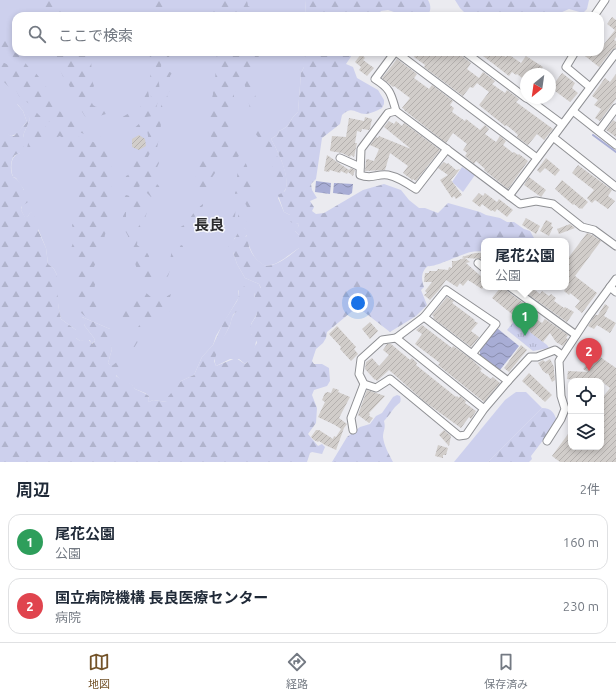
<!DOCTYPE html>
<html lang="ja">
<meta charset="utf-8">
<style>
:root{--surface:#fff;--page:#f2f2f3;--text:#1f2937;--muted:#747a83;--line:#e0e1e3;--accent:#735329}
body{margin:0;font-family:Ubuntu,"Noto Sans JP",sans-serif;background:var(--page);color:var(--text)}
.controls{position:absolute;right:12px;bottom:12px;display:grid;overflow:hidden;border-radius:8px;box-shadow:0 2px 6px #0003}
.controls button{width:36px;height:36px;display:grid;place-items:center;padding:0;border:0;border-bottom:1px solid var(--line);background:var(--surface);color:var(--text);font:20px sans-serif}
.compass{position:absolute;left:520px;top:68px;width:36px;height:36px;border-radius:50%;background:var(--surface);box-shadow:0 2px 6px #0003;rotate:209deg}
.you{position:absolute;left:358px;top:303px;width:14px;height:14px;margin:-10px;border:3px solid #fff;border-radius:50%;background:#1a73e8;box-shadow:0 0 0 6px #1a73e833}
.badge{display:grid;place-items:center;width:26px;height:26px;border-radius:50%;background:var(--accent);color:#fff;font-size:13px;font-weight:700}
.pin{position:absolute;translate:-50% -33px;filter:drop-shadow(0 1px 2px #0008)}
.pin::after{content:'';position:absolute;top:21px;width:14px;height:12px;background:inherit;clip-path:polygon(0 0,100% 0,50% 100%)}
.popup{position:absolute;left:481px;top:238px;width:88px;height:52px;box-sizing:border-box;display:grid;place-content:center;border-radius:8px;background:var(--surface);filter:drop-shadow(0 1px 3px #0005);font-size:13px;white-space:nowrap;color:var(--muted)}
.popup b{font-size:15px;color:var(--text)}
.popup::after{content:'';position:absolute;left:50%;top:100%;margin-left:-8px;border:8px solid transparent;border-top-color:var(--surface)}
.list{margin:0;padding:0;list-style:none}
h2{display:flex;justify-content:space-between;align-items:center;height:52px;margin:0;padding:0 16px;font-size:17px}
h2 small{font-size:13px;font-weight:400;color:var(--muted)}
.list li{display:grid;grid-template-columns:26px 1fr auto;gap:12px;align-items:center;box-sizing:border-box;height:56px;margin:0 8px 8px;padding:0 8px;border:1px solid var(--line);border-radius:12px}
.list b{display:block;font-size:15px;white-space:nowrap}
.list p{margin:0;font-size:13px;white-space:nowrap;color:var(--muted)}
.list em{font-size:13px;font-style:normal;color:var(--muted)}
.icon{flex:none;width:22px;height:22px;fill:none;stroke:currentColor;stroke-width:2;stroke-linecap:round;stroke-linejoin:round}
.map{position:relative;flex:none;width:616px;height:462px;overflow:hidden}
.search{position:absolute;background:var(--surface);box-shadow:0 2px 6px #0003;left:12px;right:12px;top:12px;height:44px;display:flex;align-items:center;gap:10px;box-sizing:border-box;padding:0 14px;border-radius:12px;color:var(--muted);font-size:15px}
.sheet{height:180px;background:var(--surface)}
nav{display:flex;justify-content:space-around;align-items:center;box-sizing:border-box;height:56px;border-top:1px solid var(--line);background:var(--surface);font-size:11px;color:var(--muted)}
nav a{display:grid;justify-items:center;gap:2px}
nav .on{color:var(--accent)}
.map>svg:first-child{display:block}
.grass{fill:#cdd0ed}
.forest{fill:url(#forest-firs)}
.park{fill:url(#park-tufts)}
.water{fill:url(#water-waves)}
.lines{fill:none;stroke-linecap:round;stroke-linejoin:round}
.stream{stroke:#a8add5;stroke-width:2}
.building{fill:url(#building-hatch)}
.minor-casing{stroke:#8f9094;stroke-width:9}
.minor{stroke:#fff;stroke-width:7}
.labels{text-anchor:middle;stroke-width:3;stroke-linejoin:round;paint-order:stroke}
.quarter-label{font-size:15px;font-weight:bold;fill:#2c2c2e;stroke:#f8f9fd}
</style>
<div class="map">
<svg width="616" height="462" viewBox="0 0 616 462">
<defs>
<pattern id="forest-firs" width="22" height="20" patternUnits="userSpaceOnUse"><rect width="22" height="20" fill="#cdd0ed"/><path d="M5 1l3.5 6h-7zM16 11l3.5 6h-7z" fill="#b0b3cc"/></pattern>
<pattern id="park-tufts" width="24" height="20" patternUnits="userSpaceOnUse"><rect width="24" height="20" fill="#cdd0ed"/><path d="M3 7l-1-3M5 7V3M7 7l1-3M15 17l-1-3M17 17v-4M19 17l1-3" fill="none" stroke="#b0b3cc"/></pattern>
<pattern id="water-waves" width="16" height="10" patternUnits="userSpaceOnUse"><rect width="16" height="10" fill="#a8add5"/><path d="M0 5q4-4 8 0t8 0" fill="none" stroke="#898dad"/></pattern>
<pattern id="building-hatch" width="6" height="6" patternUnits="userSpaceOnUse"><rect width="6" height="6" fill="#d1cdca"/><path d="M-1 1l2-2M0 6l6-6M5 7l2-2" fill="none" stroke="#b4b0ae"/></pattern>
</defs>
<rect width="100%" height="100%" fill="#ebebf0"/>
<g class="grass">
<path d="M0,0H305L306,16H16V52H307L305,54L304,67L301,73L298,112C288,120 292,126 279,131L277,135L271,139C277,149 290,175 286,188C285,191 281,195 278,198L284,212L290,215L296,223L299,224L298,227L295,231L299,235V248C288,255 279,265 266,266C251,259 253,250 244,237L247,236L245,229L243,228L234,239L233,252L237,264L245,278L259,284L261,289L254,292C256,300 254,307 257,314L251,324V334C252,335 256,338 256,339C257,340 253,355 252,357C251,360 247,362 245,364L239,359H230L216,366C210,352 225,338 230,325C231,322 231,319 233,316C238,307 243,307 245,295L238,290L239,297L216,336L213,345L202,357L194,375L181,381L167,402L153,400L149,402L148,400L149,396L145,393L135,389C131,381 120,382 116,375C115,373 114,368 113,365H110L108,363L112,349L110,345V329L82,317L87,323L84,325L94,338L95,341L91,344L90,340L80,341L76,338V330L61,319L59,310L56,289L57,275L54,269L48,264L46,248L31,212L28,216L25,218L21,210L24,190L16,178L13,177C10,168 10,156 20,153L24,133L30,119L22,106L17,104L23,111L27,122C21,127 19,135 11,136L4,132H0Z"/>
<polygon points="462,167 475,175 463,192 452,182"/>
<polygon points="516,392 526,392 542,408 488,462 454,462 505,400"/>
</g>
<g class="forest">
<polygon points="34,0 52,0 57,7 66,10 63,16 55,12 52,13 53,16 42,16"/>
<polygon points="151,0 165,0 165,16 154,16"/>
<polygon points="207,0 247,0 248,6 256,10 259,15 207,16 206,12 209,6"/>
<path d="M305,0H428C431,5 432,12 426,16H406L388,10L381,11L377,16H306Z"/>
<polygon points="455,0 589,0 587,9 583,13 569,9 560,13 548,13 546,16 468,16 460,8"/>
<path d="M0,33C9,46 21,57 31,70L34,71L39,77V79L29,74L14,61L0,54Z"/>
<path d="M54,52H84C95,61 90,67 92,79C92,81 93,83 94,86L91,91L88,89L89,97L93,105L96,107L98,105L106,111V114L89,119L86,118L81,110L69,85L64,79L59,67L54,63L57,56Z"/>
<polygon points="156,52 163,52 161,67 158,69 148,58"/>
<path d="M167,52H170L167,69V71L172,73L170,76L171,89L167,95L168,99L163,115L160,120C164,133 152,150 159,163L155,172L156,183L159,186L160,190L152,198L146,192L143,174L148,166L155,165L156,161L152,158C156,150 153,140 155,131C157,115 164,101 166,86C167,74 165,64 167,52Z"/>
<path d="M217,52H259C259,60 256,66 254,74C252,84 256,97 257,106L253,113H251L245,86L244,83H241L234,93V105L228,112V116L232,118L231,122L233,126C231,131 232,146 234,151H240L241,153L238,157C244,160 250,166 247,174L252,182L251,191L235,194C235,186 237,178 238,170L234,166L232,161H223L219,164L217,170L211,179L209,187L204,196L200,200L199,198L202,194L203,191L200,189L197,191L195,190L196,187L199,183L196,178L195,170L206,153L208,151L214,150L222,140L220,135L214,139L209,135L210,128L208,115L213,94L212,86L215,80Z"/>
<path d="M307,52H354L346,64L353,67L357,78L378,90L384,100V104L382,108C378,110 372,113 366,114C355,114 353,105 342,115L340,124L322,138L316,179L311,184L312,190L317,198L310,201L314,207L312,211L316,214L324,213L363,190L384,184L401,190L409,200L419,208H425L438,213L448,203L480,212L486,215L500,218L507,222H514L524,229L530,231L534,238L512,241H484V251C480,251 475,251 471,252C461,254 434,268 428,266C421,271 421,280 424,287L421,290L427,305L416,316L390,332L359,308H356L327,332L326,338L323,343L316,349L312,361L314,364H322L329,368L330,381L327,386L314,390L312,395L317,408L316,423L308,434L318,446L322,444L325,447L322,454L312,452L310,453L307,462H0V132H6L11,136H14L27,122L23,111L15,101V100C22,103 27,112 30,119L24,133L23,138L25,137L23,151C20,154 16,154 14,156C10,162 10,171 13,177C21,180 26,194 28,202L21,207V210L25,217L28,216L31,211L40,227L38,230L46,248L48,264L54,269L57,275V289L59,310L61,319L76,330V338L80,341L88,339L92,344L95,341L94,338L84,325L86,323L82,317L110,329L116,336V340L110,343L112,349L108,363L110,365H113L118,361L120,362L119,367L117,369L116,376C123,381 131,381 135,389L144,393L149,396L148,400L149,402L153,400L167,402V398L181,381L194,375L202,357L213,345L223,323L237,301L239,296L238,284L240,282C249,286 246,303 240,309C238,311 235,312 233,315C231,319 231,324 229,327C223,339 218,349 214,361L216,366L236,358L245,364C254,359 251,350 257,343C256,338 253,338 251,334C247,326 255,320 257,314L251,303L252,299L255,297L253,288L256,287L261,288L259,284L245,278L237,264L233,252V241L238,233L236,229L237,222H239C241,226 247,229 248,234L245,237C249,241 248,245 250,249C253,257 259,262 266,266C279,265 289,256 299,248V235L293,229L298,227L299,224C294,222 289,224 288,218L290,215L284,212L278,195L285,191C291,178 278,151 271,139L277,135L279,131C292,126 288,120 298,112L301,73L304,67V58Z"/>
<path d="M0,61L15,68L37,83C54,84 46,100 55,108C59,111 64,113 68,117C74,122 80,127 87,131C94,135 104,137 110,142L104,141L48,121L35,107L20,98L15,88L9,87L0,78Z"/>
<path d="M150,67H151C164,81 160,100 153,116L146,117L140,127L130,132L141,122L151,99Z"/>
<path d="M148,89C148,92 149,95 149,98C147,107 135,127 126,126L125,124L119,120V119L131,112L140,109V97L145,94Z"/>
<path d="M36,112L40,116L47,129C56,128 106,145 112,151L111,173L108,177L111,184L112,190L108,199L110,207L107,231C104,235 105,237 104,241C103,247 99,249 96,253L98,258L93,269L96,277L94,292L100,299L96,308L95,315L98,317V320C89,321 79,314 77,304C76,301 77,298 77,295C75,283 74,272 76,260L71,255L70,251L75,238L72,225L76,219V212L79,199L78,190L79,185L76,179C81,168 76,157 69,149C65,145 65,140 60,136L53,139H46L43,142H41L38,148L35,149H31L29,152L26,153L29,139L35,132L37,123L33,119V116Z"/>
<path d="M254,118L261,130L260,132C262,135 265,137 267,139C276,148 286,176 283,187L277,192L276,191V177L271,162L263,154L261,149V141L255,133L257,127L252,119Z"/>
<path d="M152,126L151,151L139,175L140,185L136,195H134L124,187L126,176L128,175C127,168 131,164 130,158L135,152C141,153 145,147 149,143L147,129Z"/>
<path d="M126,195L130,196C133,199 137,200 141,198L149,202V204L145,208L141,209V207L134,208L138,212H147L145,218C140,220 136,219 133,215L132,208L129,207L126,209L125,208L128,203L124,198Z"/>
<path d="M250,196L252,200L250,203L255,210L254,216L245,222V218L239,221L238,220V208L241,206L247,210C248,206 244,202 242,199V197Z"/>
<path d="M203,204V206L198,210V215L194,217V223L188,227L187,234L180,237L176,250H178L181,245L183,246C182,252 179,260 174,263L175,268L170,270L168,276L166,278L165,273L169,265L173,245L179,228C190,223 192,211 203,204Z"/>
<path d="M232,205L235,207C237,219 230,230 230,242C230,248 232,255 233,261L229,258L228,249L230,230L228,223V214Z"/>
<path d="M123,212H126V227L130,228L131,235L135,233L140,224H146L147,226L146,230L138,235L137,245L141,248L142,244L144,243L145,247L143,249C149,253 151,259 149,266L153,269V271L151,274L152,277L148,279V281L152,285V290L158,293L168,288L169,289L162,295H154C139,285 134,262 132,246L128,243V236L123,227Z"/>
<polygon points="144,291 152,298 160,300 171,294 170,297 166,298 161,302 165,305 168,304 170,306 169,312 143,333 134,348 130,350 130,344 136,330 143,320 141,316 137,315 124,324 119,324 117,321 123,317 118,313 118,310 121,310 131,303 139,293"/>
<path d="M397,395L400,396C402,403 399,403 395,407C391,412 388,417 384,421C386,429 383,430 383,437C384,446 389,454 393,462H332L347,437L360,427L370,424L376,416L382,413L393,397Z"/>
<path d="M542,408C552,408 555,414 557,422L531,456L532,459L529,462H488Z"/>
</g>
<polygon class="park" points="515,320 547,345 549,348 533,351 507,330"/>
<g class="water">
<polygon points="316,181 331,183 330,194 315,192"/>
<polygon points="334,183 353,184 352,193 349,195 333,193"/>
<polygon points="497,328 519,346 500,370 480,355 480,350"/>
</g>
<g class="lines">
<polyline class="stream" points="593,135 616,152"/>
</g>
<g class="building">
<polygon points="612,17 616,20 616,37 614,40 616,41 616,48 612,50 599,67 580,52 600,52 601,48 615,30 607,24"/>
<polygon points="417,52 460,52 462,56 471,63 467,69 479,78 483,72 495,81 492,84 505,93 507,90 519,99 516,102 553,129 544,140 537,134 528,145 517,137 518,135 515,132 506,125 505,126 479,105 489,92 477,83 473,88 470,87 463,96 424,67 425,65 414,57"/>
<polygon points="478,52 497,52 506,57 508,54 521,63 526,56 543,67 538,74 526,74 526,81 517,74 516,75 512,72 509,76"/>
<polygon points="361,54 365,58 363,60 374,68 367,76 359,70 361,67 355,62"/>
<polygon points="397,59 417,74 414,78 429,89 432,85 453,101 450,105 454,108 452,112 465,121 466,119 480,130 485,125 489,129 485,134 496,142 500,136 506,141 503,145 513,153 514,152 518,155 519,154 528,161 508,189 484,170 485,169 476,161 474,164 465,156 467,153 463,150 467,144 453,133 446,143 404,110 404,109 402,108 410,98 394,86 393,87 382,78"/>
<polygon points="562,73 575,83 572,88 578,93 570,102 551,88"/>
<polygon points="616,74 616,99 600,121 595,118 601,109 594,105 598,100 592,96 605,78 610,82"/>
<polygon points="365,117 372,119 370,128 369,130 362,129 361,132 357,131 355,143 357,143 354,157 351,155 350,157 342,153 330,151 332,136 346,137 349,118 364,121"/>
<polygon points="613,120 616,122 616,137 606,130"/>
<polygon points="389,121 394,124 396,121 402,126 404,123 440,150 416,181 413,179 412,181 411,179 403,173 408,166 390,153 385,170 365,171 366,160 367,159 374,161 379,149 370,145 376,137 378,138 379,136 411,149 384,127"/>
<polygon points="139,135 145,139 146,146 139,150 132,147 132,139"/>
<polygon points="327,155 349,170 351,168 355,170 353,176 348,172 347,174 341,171 340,173 330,170 329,172 324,171"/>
<polygon points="546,158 560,170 555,176 545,168 540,173 537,170"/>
<polygon points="444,162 447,164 448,163 456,170 460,169 451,180 462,195 456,199 454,196 452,198 440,180 448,175 438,168"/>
<polygon points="578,165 612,190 608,196 615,201 608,209 595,200 592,203 587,198 594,190 572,173"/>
<polygon points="529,177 546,190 541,197 524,185"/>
<polygon points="562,180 588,202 582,209 581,208 580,209 574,204 573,205 555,189"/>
<polygon points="479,193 483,196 485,193 497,202 499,199 513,210 507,217 497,209 495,212 492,210 491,211 482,204 480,207 472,201"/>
<polygon points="526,218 540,226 536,234 522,225"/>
<polygon points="546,220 552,223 551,226 553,227 549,236 540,231"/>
<polygon points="570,224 575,228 559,234 557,229"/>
<polygon points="587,233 592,235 601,241 575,276 597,293 582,313 575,307 580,301 570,293 569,295 564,291 566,288 566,261"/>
<polygon points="475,253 483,253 483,259 465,258 470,262 466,263 484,279 484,286 482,289 468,280 463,286 460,283 457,287 446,280 439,290 430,300 424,295 427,293 425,291 432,282 424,282 425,273 429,273 429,271 437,271 438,269 448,270 449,267 452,268 452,261 456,261 464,258 462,257"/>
<polygon points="501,287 504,287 507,291 533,310 530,315 542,323 545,319 568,335 566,338 568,339 563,346 556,342 550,333 543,342 531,333 529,330 529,329 522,324 523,323 492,298"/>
<polygon points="518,287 531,287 540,294 542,291 549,296 551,294 556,298 554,301 564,308 565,307 574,312 567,322"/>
<polygon points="447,297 454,301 452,303 475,320 474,321 478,323 471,331 479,337 471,347 433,318 434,317 432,315"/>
<polygon points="605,304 609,307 604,316 616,323 610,333 597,325 594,329 588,326 595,315 598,315"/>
<polygon points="370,322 378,331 370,339 362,329"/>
<polygon points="422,325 452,348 453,346 470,358 482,369 480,371 491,379 493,377 500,383 484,402 438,365 440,363 415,344 422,334 416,330"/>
<polygon points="337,326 356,347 354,349 358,354 351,361 340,349 341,347 329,334"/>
<polygon points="387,344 391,344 410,360 412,358 417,363 416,365 456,397 457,396 459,398 460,396 466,401 465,403 476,411 471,419 469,417 461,428 425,402 389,370 377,381 375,379 375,380 365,369 366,362 372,358 379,366 389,355 383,350"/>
<polygon points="521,345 527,350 509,372 504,368"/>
<polygon points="596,354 616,368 616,462 560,462 552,456 571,430 571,447 601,447 601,432 603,419 601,418 601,395 603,397 610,388 601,381 575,381 576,380 567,379 568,371 588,372 583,369"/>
<polygon points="550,359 554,367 554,372 555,380 552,382 548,373 547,374 543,371 538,363 543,360 545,362"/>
<polygon points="529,373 552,395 545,402 522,381"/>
<polygon points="333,388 339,390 338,392 350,397 339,418 347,424 344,428 336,450 325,445 319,441 318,442 314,440 311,437 316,430 319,430 333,439 334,436 336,437 341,429 335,425 318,417 325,402 322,400 325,393 328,392 331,393"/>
<polygon points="367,390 385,396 369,413 370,414 369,416 373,418 369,423 358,415"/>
<polygon points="444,430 451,436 449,446 439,435"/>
<polygon points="438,445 448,448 446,455 443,455 443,458 435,456"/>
</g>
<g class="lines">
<defs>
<g id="minor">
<polyline points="594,16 605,0"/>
<path d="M395,52L375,79C391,89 391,94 396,111L520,204L536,201L553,204L582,227L594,230L616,246"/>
<polyline points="396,52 537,158"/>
<polyline points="465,52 526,98"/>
<polyline points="575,52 566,67 590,87"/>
<polyline points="527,98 562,124"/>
<path d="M396,111L388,113L361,149L360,175C373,180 377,173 388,175C398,177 407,183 416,189L447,149"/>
<polyline points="573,111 616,145"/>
<polyline points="599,131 616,108"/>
<polyline points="553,137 616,187"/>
<polyline points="340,158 360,167"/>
<polyline points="509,196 616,53"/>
<polyline points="478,263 484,268"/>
<polyline points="510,287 576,335"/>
<polyline points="610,287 616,292"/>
<polyline points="396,338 424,317"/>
<polyline points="472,354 424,317 446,290 496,324 472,354 508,381 530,357 537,357 555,350 562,355"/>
<polyline points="484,409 396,338 382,340 361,359 359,374 364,384 376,388 390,379 459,436 466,435 484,409 508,381"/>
<polyline points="353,430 351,418 364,384"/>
<polyline points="547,441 561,419 565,409 561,396 559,361 588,317 616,279"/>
</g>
</defs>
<use href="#minor" class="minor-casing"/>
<use href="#minor" class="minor"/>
</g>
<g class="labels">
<g class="quarter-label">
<text x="209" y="230">長良</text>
</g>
</g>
</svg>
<div class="controls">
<button><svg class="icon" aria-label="locate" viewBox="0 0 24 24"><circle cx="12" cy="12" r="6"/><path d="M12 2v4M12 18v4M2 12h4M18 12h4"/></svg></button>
<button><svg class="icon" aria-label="layers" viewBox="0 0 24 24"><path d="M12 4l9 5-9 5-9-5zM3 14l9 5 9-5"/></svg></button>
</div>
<svg class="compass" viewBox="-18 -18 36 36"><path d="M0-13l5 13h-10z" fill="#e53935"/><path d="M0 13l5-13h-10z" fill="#747a83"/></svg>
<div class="you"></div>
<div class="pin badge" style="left:525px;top:336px;background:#2e9e5b">1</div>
<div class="popup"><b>尾花公園</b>公園</div>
<div class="pin badge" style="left:589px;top:371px;background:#e0444e">2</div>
<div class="search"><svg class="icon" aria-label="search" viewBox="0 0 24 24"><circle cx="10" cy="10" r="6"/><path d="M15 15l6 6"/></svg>ここで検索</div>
</div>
<section class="sheet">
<h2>周辺<small>2件</small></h2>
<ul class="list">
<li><span class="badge" style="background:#2e9e5b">1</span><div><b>尾花公園</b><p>公園</p></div><em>160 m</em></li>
<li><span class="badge" style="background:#e0444e">2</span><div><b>国立病院機構 長良医療センター</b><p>病院</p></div><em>230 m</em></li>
</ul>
</section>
<nav>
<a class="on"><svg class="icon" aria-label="map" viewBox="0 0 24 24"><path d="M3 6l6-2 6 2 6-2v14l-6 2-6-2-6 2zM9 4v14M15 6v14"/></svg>地図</a>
<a><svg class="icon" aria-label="directions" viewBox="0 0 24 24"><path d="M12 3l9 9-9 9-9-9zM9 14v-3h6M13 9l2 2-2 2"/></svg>経路</a>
<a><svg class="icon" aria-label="saved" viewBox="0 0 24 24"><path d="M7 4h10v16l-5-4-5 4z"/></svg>保存済み</a>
</nav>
